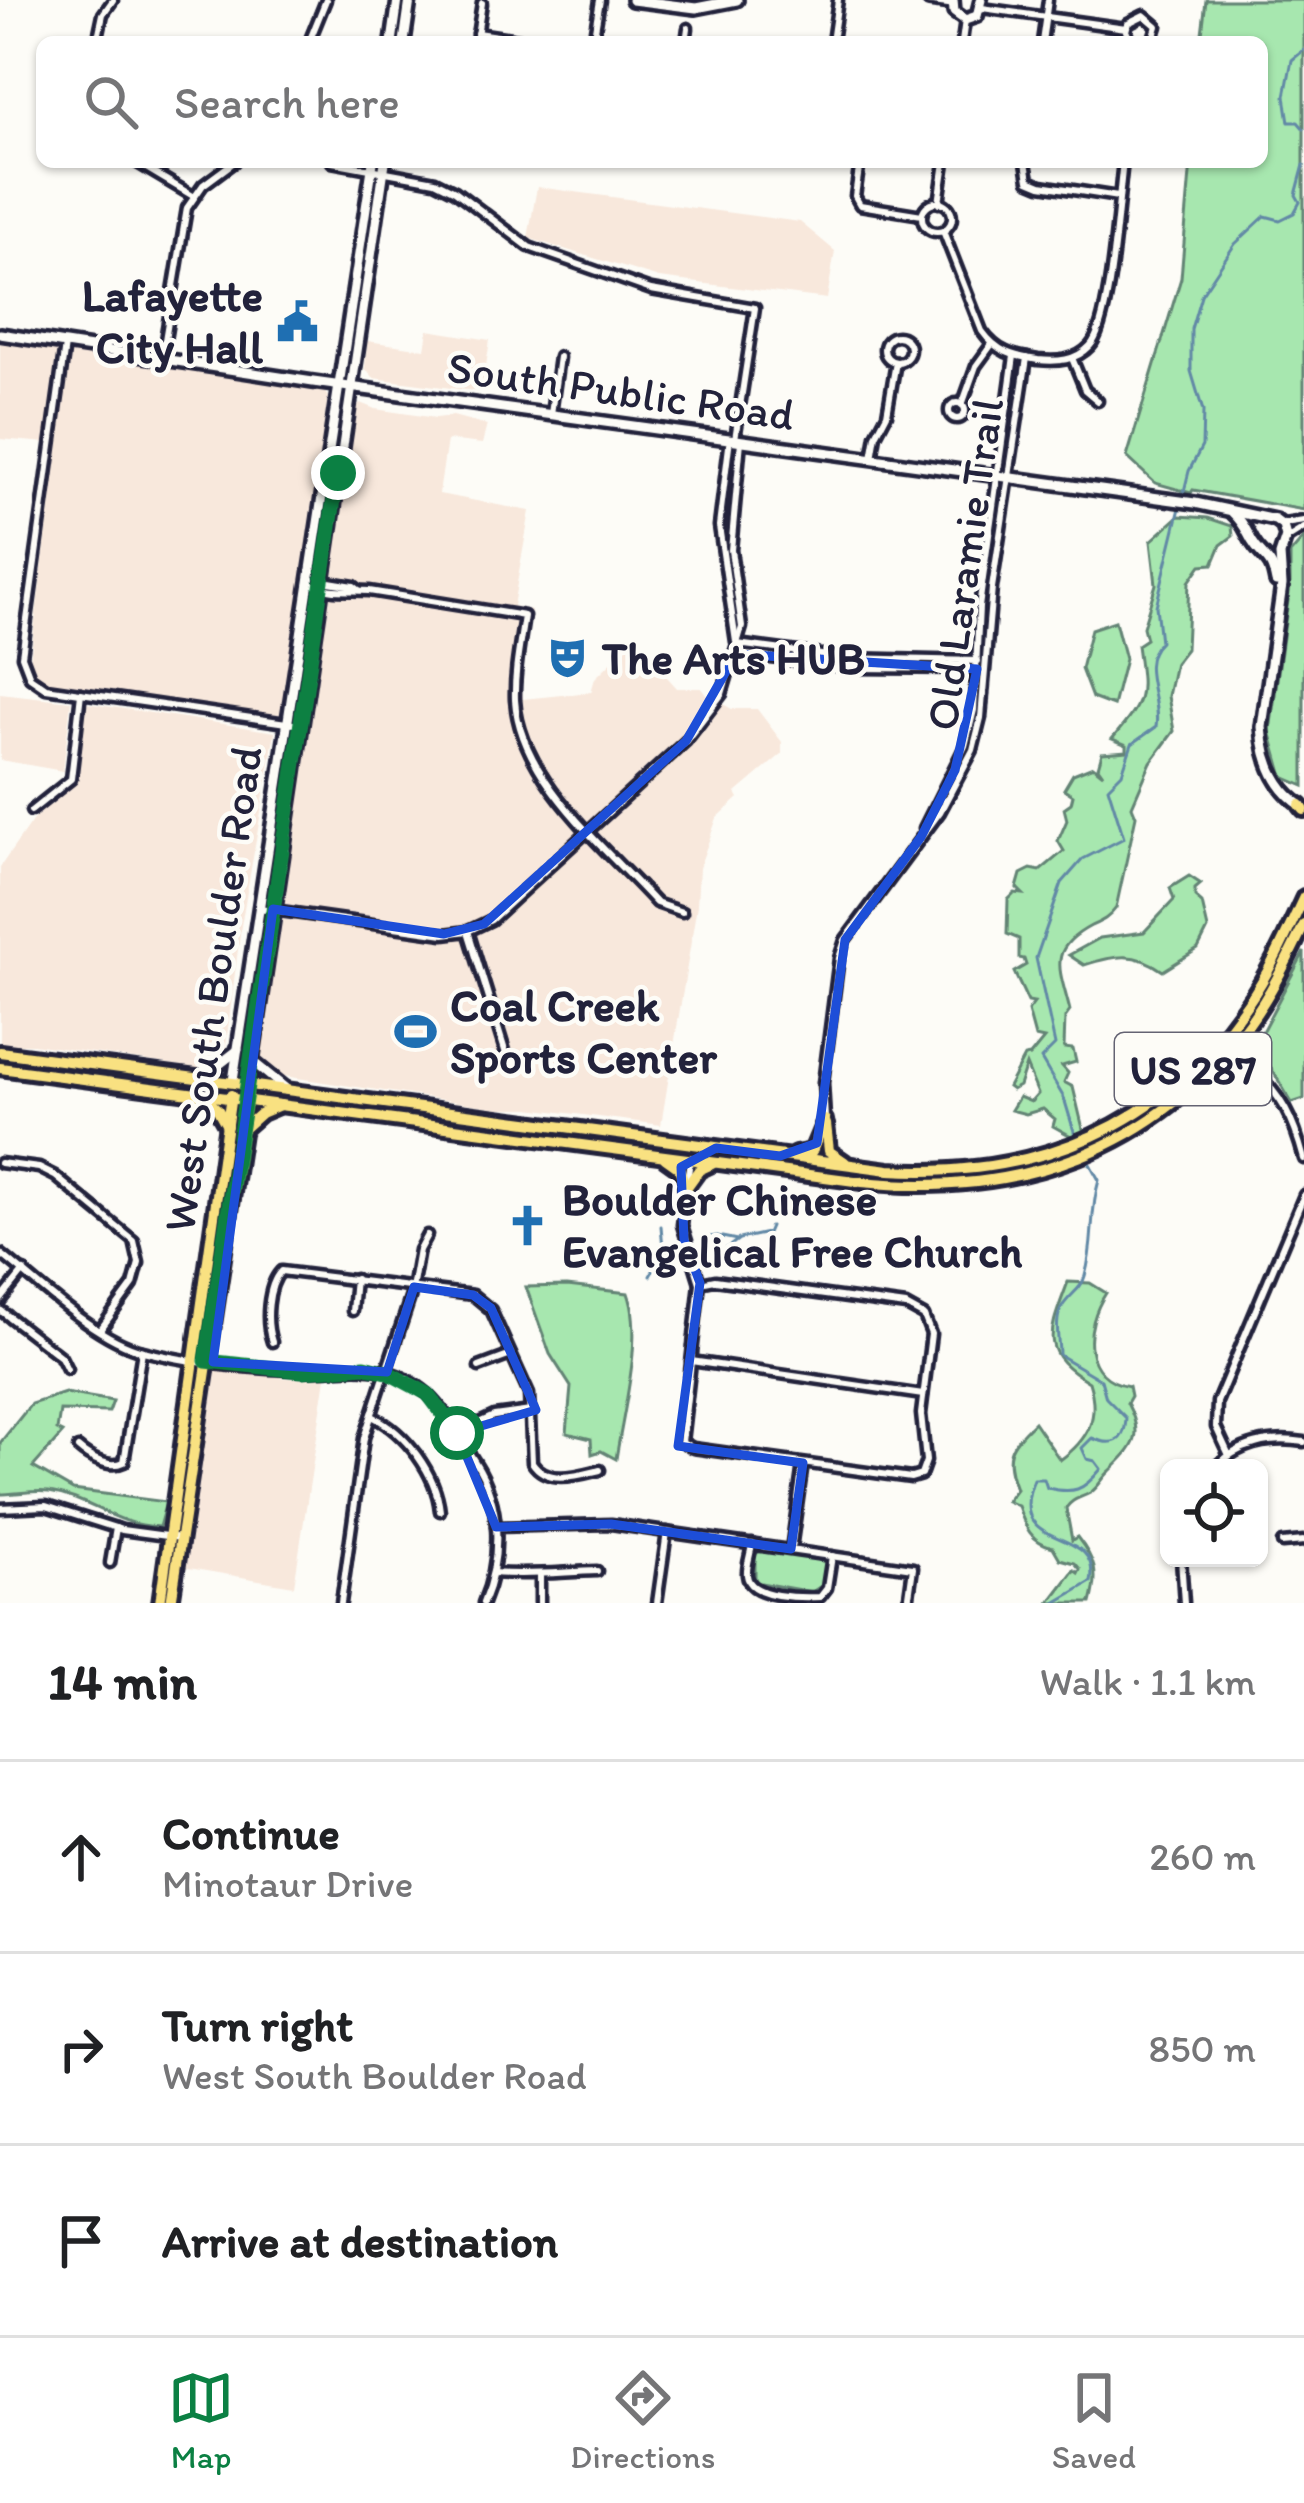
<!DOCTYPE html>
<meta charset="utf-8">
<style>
:root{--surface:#fff;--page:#f6f6f6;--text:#202124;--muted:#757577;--line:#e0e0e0;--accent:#0b8043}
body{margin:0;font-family:Itim,sans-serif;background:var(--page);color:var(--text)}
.controls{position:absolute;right:36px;bottom:36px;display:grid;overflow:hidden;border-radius:18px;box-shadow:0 3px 9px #0004}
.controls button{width:108px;height:108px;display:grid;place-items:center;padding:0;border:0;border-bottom:3px solid var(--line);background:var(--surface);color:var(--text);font:60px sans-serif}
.stop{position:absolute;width:36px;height:36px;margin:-27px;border:9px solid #0b8043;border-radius:50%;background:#fff}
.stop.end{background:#0b8043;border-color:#fff;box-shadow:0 3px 12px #0008}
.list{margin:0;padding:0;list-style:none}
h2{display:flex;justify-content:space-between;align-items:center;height:156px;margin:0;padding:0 48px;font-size:51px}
h2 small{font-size:39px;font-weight:400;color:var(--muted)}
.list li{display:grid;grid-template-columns:78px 1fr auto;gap:36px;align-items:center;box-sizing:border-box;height:192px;padding:0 48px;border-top:3px solid var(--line)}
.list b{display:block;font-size:45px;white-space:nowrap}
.list p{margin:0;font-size:39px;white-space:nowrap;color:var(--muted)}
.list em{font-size:39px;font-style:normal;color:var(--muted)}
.icon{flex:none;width:66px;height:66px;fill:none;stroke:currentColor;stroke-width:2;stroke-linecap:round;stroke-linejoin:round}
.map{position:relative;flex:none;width:1304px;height:1603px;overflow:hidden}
.search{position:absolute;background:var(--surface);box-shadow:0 3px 9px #0004;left:36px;right:36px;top:36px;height:132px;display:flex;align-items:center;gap:30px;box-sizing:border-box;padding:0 42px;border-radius:18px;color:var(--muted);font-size:45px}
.sheet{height:732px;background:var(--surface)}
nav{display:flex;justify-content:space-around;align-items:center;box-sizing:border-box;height:168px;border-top:3px solid var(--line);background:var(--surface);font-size:33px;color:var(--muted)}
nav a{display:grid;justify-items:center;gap:6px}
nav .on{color:var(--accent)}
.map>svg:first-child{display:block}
.built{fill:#f8e8dc}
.green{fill:#a7e7af;stroke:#648475;stroke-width:3}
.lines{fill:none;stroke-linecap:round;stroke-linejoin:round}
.stream{stroke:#6289a6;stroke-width:3}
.street-casing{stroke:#22223b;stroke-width:15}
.secondary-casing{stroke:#22223b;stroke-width:18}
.primary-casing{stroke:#22223b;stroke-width:20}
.street{stroke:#fdfcf7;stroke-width:6}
.secondary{stroke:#fdfcf7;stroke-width:9}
.primary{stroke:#f9e181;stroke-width:10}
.route{stroke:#0b8043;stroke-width:15}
.marked{fill:none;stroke:#1d4ed8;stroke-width:9;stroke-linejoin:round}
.labels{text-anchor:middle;stroke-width:9;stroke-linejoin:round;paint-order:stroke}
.shield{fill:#fdfcf7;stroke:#646373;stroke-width:3}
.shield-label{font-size:42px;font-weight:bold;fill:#22223b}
.poi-label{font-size:45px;font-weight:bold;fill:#22223b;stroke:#fdfcf7;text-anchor:start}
.street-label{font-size:45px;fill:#22223b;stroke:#fdfcf7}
</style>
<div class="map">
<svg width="1304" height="1603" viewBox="0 0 1304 1603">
<rect width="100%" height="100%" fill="#fdfcf7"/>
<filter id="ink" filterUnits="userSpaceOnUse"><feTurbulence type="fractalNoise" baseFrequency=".00833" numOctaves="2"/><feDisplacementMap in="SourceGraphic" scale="24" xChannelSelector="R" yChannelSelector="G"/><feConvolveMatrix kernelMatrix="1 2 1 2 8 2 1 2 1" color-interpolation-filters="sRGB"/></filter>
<g filter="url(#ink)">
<g class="built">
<polygon points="537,187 800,222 835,251 827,299 659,278 528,238"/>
<polygon points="428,330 490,340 482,392 373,378 365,368 367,341 425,349"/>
<polygon points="0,343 58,351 47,443 0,439"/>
<polygon points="70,352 324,391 328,397 285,717 70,687 39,679 29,668"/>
<polygon points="360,403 375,409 436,418 453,416 487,425 482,444 447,440 439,494 530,511 513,606 531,610 521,680 523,699 591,692 595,678 634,640 677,688 701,688 706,695 732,709 757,709 782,742 782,754 736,793 739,798 717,818 699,868 697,905 661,1125 529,1108 498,1108 270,1074 263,1067 260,1056 280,896 337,506 346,485 356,409"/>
<polygon points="0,693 71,701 63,771 0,760"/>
<polygon points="86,703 275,732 241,926 225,1052 219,1063 201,1069 33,1044 0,1044 0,867 32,821 76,776"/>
<polygon points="216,1370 288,1378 326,1377 294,1586 183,1567 211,1374"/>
</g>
<g class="green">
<polygon points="1206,0 1304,0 1304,510 1193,490 1191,493 1155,483 1127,457 1181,278 1191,162 1262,162 1262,42 1201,42"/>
<path d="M1179,516L1208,518L1232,526L1233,536L1221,545L1213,564L1201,565L1189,582L1186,649L1175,663L1168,696L1174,731L1151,762L1132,806L1136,816L1116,908C1109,918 1102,921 1091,926C1046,950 1060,969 1070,1011L1065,1018L1064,1048L1073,1049L1076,1062L1062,1066L1068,1073L1064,1082L1073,1087L1084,1133L1073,1137L1053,1126L1055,1119L1043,1109L1026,1114L1011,1110L1019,1097L1031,1102L1038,1094L1026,1065L1019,1086L1012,1090L1008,1087L1024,1057L1030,1056L1044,1039L1035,1037L1028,1011L1034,1003L1028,1002L1014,972L1026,965L1024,959L1019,958V939L1007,934L1008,900L1015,893L1023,894L1017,888L1021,874L1031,869L1040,871L1064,851L1058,841L1067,820L1064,808L1071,803L1073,795L1064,789L1073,774L1093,766L1103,774L1098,767L1102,753L1127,751V745L1112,739C1146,699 1144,696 1137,645L1146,639L1143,627L1156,584L1151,541Z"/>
<polygon points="1304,538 1304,786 1283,777 1270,731 1290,586 1290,554"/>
<polygon points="1115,621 1125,659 1113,706 1092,698 1081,669 1091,629"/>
<path d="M1189,876L1201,884L1195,889V897L1202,903L1208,929L1198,949L1163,971C1135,951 1116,955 1084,965L1069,955L1100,938L1144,932L1174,900L1170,888Z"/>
<polygon points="1304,952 1304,1099 1292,1103 1256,1043"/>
<path d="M1068,1282L1090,1283L1106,1293C1083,1328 1082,1378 1129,1386L1131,1396L1127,1403C1145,1436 1135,1447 1110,1471C1102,1478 1099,1487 1090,1493C1079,1499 1073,1498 1066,1508L1072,1540L1077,1537C1096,1561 1099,1574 1091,1603H1049L1074,1570L1078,1573L1080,1569L1075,1563L1060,1559L1053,1547C1030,1542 1025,1526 1018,1506L1007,1501L1016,1489C1003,1455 1008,1447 1034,1422L1060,1460C1089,1439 1100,1417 1089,1382C1038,1351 1049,1334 1068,1282Z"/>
<path d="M567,1286L628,1293C644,1336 623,1412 616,1459L601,1451L592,1454L591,1439L567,1433L571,1387L550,1354L526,1287Z"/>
<path d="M65,1393L113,1401L109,1412L60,1411L57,1430L63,1433L33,1467L73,1490L166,1502L159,1527C113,1525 90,1498 49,1492C34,1490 15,1494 0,1494V1443L31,1404Z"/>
<polygon points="761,1551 823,1559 827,1564 824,1584 812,1592 755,1582 755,1554"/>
</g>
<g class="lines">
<g class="stream">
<polyline points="1304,50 1292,60 1285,96 1289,122 1298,122 1304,129"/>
<path d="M1076,1138L1064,1098L1041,1059L1055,1045L1036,958L1062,883L1083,859L1124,838L1108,787L1122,773L1132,744L1156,727C1161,698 1136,664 1160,642L1156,606L1189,471L1202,446L1203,411L1191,371V329L1201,295L1235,244L1265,216L1280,220L1294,213L1300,202L1296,195L1304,165"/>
<polyline points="661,1226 663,1248"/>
<polyline points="704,1238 717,1236 737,1240"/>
<polyline points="711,1260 739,1239 767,1233 770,1226"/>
<polyline points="650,1276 665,1250 671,1248"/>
<path d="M1055,1603L1091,1582C1102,1522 1003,1555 1034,1479H1044L1047,1488C1074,1494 1083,1491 1101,1469L1095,1461L1087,1459L1082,1448L1092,1438C1113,1447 1125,1443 1126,1418L1106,1398L1101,1380L1059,1355C1059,1341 1054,1320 1062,1307C1069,1295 1082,1289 1085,1276C1095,1242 1089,1214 1099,1180L1086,1157"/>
</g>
<defs>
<g id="street">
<polyline points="982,8 1126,28"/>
<polyline points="477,33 538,42"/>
<polyline points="97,42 103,14 113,0"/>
<polyline points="309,42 326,0"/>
<polyline points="476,42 482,3"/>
<polyline points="593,42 600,0"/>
<polyline points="686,42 688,28"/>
<polyline points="832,42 838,0"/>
<polyline points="962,42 965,20"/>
<polyline points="1042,42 1048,0"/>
<polyline points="1132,42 1126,31 1128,23 1144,15 1157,26 1152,42"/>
<polyline points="136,162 193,196"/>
<polyline points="332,162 435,181 455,191 529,247 651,290 755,308 735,439"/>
<polyline points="860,162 855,196 860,205 922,215"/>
<polyline points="1026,162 1029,180 1041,185 1118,197"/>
<circle cx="937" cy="217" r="15"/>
<polyline points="939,203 945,162"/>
<path d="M943,231L982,331C997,352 1012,356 1038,360C1057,362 1076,361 1090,346C1111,324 1118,199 1123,162"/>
<circle cx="897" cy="349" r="13"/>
<polyline points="65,345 22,656 30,677 46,688 300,725"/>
<polyline points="162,358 187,208 203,185 234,162"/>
<polyline points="1072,358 1085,390 1098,401"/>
<circle cx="957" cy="411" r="8"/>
<polyline points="962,405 976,366 992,344"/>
<polyline points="551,414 559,357"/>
<polyline points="730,438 719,526 736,642"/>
<polyline points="872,458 876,435 887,414 896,362"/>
<polyline points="1284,524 1304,521"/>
<polyline points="1288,538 1304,528"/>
<polyline points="323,581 354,586 359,590"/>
<path d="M309,583C334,594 346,589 369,591L524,616C520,644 514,672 515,700C520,779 606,848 656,903L682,912"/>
<polyline points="737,644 844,658 978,661"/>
<polyline points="736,654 854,668 977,669"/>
<polyline points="31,811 71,779 81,693"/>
<polyline points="924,828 965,746 974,710 979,607 1014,356"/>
<polyline points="259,908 444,934 468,931 491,920 686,741 722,694 742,627 731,550 741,441"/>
<polyline points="468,931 506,1054"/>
<path d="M1251,1069C1282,1094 1294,1121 1304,1159"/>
<polyline points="825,1119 823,1083 839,958 845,940 940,812 973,750 981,718 992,588 1027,358"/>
<polyline points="690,1159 682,1225 700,1283"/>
<polyline points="0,1163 39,1168 55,1176 134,1241 139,1263 133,1285 100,1330"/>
<path d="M0,1253C39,1284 95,1339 143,1351C191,1363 248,1369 298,1370C348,1372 385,1356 428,1394C448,1412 461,1440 475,1462C502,1504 502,1558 483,1603"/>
<polygon points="715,1280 906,1306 924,1316 931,1334 921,1414 926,1461 921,1475 911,1478 693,1448 682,1442 700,1283"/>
<polyline points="0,1301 24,1271"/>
<polyline points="0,1310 61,1357 67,1369"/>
<polyline points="352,1311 355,1279"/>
<path d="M272,1342C265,1322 267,1286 281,1271L473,1295L491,1310L529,1394L532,1462C547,1485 576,1476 600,1470"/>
<polyline points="691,1361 923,1395"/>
<polyline points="479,1367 511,1355"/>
<path d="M372,1416C406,1433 436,1473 440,1511"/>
<polyline points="457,1433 494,1416 531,1411"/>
<path d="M78,1448C89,1458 110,1469 124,1462L142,1351"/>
<polyline points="1228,1453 1216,1427 1217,1402 1304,1195"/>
<path d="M1215,1468C1238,1443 1271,1437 1304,1442"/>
<polyline points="0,1508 46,1506 122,1530 181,1538"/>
<polyline points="496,1527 611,1524 913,1568 908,1603"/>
<polyline points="1282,1543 1304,1541"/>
<path d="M752,1544C751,1553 746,1566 747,1575C749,1598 802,1598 820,1597L827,1588L832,1556"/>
<polyline points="791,1549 803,1464"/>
<polyline points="1181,1558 1184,1603"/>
<polyline points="110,1563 116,1528"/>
<path d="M494,1573C530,1576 562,1572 597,1571"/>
<polyline points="540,1577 540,1603"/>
<polyline points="341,1603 364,1438 411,1295 419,1250 427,1235"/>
<polyline points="657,1603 667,1532"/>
</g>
<g id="secondary">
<polyline points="632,0 696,8 737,0"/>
<polyline points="929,0 952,3"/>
<polyline points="953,0 954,12 965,20 977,16 981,0"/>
<polyline points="392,42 398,0"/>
<polyline points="404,42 410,0"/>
<path d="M0,334L313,382L1195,503L1275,520L1283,526L1286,537L1280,555L1282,585L1262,727C1264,759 1274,788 1302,806"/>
<path d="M1233,513C1248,527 1246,534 1256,547C1268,562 1272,560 1276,582"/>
<polyline points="253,1062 285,1088"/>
<polyline points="203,1077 238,1050"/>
<polyline points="233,1081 373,162"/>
<polyline points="249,1083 385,162"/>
</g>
<g id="primary">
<polyline points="1300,805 1304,810"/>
<polyline points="1245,1033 1243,1049 1251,1069"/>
<path d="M0,1052L889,1170C1036,1179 1163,1127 1248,1003C1271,970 1287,933 1304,897"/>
<path d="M0,1068L862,1182C1017,1198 1156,1152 1250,1022C1272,992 1288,958 1304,925"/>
<polyline points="200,1093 218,1110 227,1126"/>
<polyline points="826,1124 829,1151 845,1162"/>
<polyline points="243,1129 261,1113 280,1105"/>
<polyline points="795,1154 812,1151 825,1120"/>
<polyline points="665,1158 679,1168 686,1188"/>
<polyline points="686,1188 699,1170 712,1164"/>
<polyline points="160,1603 231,1095"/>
<polyline points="171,1603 248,1093"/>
</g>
</defs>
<use href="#street" class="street-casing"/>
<use href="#secondary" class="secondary-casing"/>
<use href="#primary" class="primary-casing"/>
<use href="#street" class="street"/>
<use href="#secondary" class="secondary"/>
<use href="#primary" class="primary"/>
</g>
</g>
<g class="lines" filter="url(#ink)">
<polyline class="route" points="338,473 206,1361 302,1371 365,1366 387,1372 428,1394 457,1433"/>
</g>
<path class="marked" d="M736,654L977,669L955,770L921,837L845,940L817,1143L780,1156L716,1148L681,1167L684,1240L700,1283L678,1446L803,1463L791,1549L611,1524L496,1527L457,1433L536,1410L491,1308L473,1295L414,1287L387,1372L213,1362L273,909L444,934L484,924L686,741Z"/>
<defs>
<symbol id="civic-bare" viewBox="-9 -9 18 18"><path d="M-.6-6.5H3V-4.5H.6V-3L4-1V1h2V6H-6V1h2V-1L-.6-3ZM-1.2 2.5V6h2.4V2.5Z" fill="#1f6fb2" stroke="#fdfcf7" stroke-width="2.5" paint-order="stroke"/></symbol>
<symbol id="theatre-bare" viewBox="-9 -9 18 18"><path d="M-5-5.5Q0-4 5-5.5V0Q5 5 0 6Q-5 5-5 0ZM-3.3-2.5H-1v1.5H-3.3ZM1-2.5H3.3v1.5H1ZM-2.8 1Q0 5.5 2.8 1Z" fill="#1f6fb2" stroke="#fdfcf7" stroke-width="2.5" paint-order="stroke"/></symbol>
<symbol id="stadium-bare" viewBox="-9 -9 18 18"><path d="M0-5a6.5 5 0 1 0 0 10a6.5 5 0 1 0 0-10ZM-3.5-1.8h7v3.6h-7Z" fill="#1f6fb2" stroke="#fdfcf7" stroke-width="2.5" paint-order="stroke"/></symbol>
<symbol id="church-bare" viewBox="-9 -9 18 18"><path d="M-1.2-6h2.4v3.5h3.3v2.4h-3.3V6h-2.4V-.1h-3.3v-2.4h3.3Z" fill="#1f6fb2" stroke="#fdfcf7" stroke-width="2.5" paint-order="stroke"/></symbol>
</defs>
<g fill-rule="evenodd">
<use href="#civic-bare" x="268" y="292" width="59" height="59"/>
<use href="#theatre-bare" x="538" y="628" width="59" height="59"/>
<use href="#stadium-bare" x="386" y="1002" width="59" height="59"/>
<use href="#church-bare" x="498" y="1196" width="59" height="59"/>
</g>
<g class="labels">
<rect class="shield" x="1115" y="1033" width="156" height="72" rx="9"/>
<g class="shield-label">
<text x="1193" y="1084">US 287</text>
</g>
<g class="poi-label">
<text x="263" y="311" text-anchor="end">Lafayette<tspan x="263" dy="52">City Hall</tspan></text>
<text x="602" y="674">The Arts HUB</text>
<text x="450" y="1021">Coal Creek<tspan x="450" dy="52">Sports Center</tspan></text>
<text x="562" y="1215">Boulder Chinese<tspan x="562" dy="52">Evangelical Free Church</tspan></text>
</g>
<g class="street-label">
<text transform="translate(621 390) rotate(8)" y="16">South Public Road</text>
<text transform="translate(964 564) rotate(-82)" y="16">Old Laramie Trail</text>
<text transform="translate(212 989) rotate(-82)" y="16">West South Boulder Road</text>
</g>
</g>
</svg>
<div class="controls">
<button><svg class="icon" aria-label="locate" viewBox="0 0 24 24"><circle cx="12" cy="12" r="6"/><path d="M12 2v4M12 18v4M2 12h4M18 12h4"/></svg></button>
</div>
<div class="stop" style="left:457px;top:1433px"></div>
<div class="stop end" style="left:338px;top:473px"></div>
<div class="search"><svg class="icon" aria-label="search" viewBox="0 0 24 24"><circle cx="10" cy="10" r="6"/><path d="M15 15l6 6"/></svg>Search here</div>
</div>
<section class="sheet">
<h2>14 min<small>Walk · 1.1 km</small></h2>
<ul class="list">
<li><svg class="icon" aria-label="ahead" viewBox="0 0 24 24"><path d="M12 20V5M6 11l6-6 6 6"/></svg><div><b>Continue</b><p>Minotaur Drive</p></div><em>260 m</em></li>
<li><svg class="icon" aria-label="right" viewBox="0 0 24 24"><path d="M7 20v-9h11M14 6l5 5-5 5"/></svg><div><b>Turn right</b><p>West South Boulder Road</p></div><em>850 m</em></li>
<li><svg class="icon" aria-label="arrive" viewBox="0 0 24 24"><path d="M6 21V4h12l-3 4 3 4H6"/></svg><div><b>Arrive at destination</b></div></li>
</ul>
</section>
<nav>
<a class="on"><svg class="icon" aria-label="map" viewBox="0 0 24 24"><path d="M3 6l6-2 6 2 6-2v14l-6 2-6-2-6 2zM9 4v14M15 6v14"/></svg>Map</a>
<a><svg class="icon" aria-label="directions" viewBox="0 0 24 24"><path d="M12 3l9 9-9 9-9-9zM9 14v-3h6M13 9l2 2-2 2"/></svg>Directions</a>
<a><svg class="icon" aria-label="saved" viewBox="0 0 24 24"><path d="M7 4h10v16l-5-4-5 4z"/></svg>Saved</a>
</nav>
